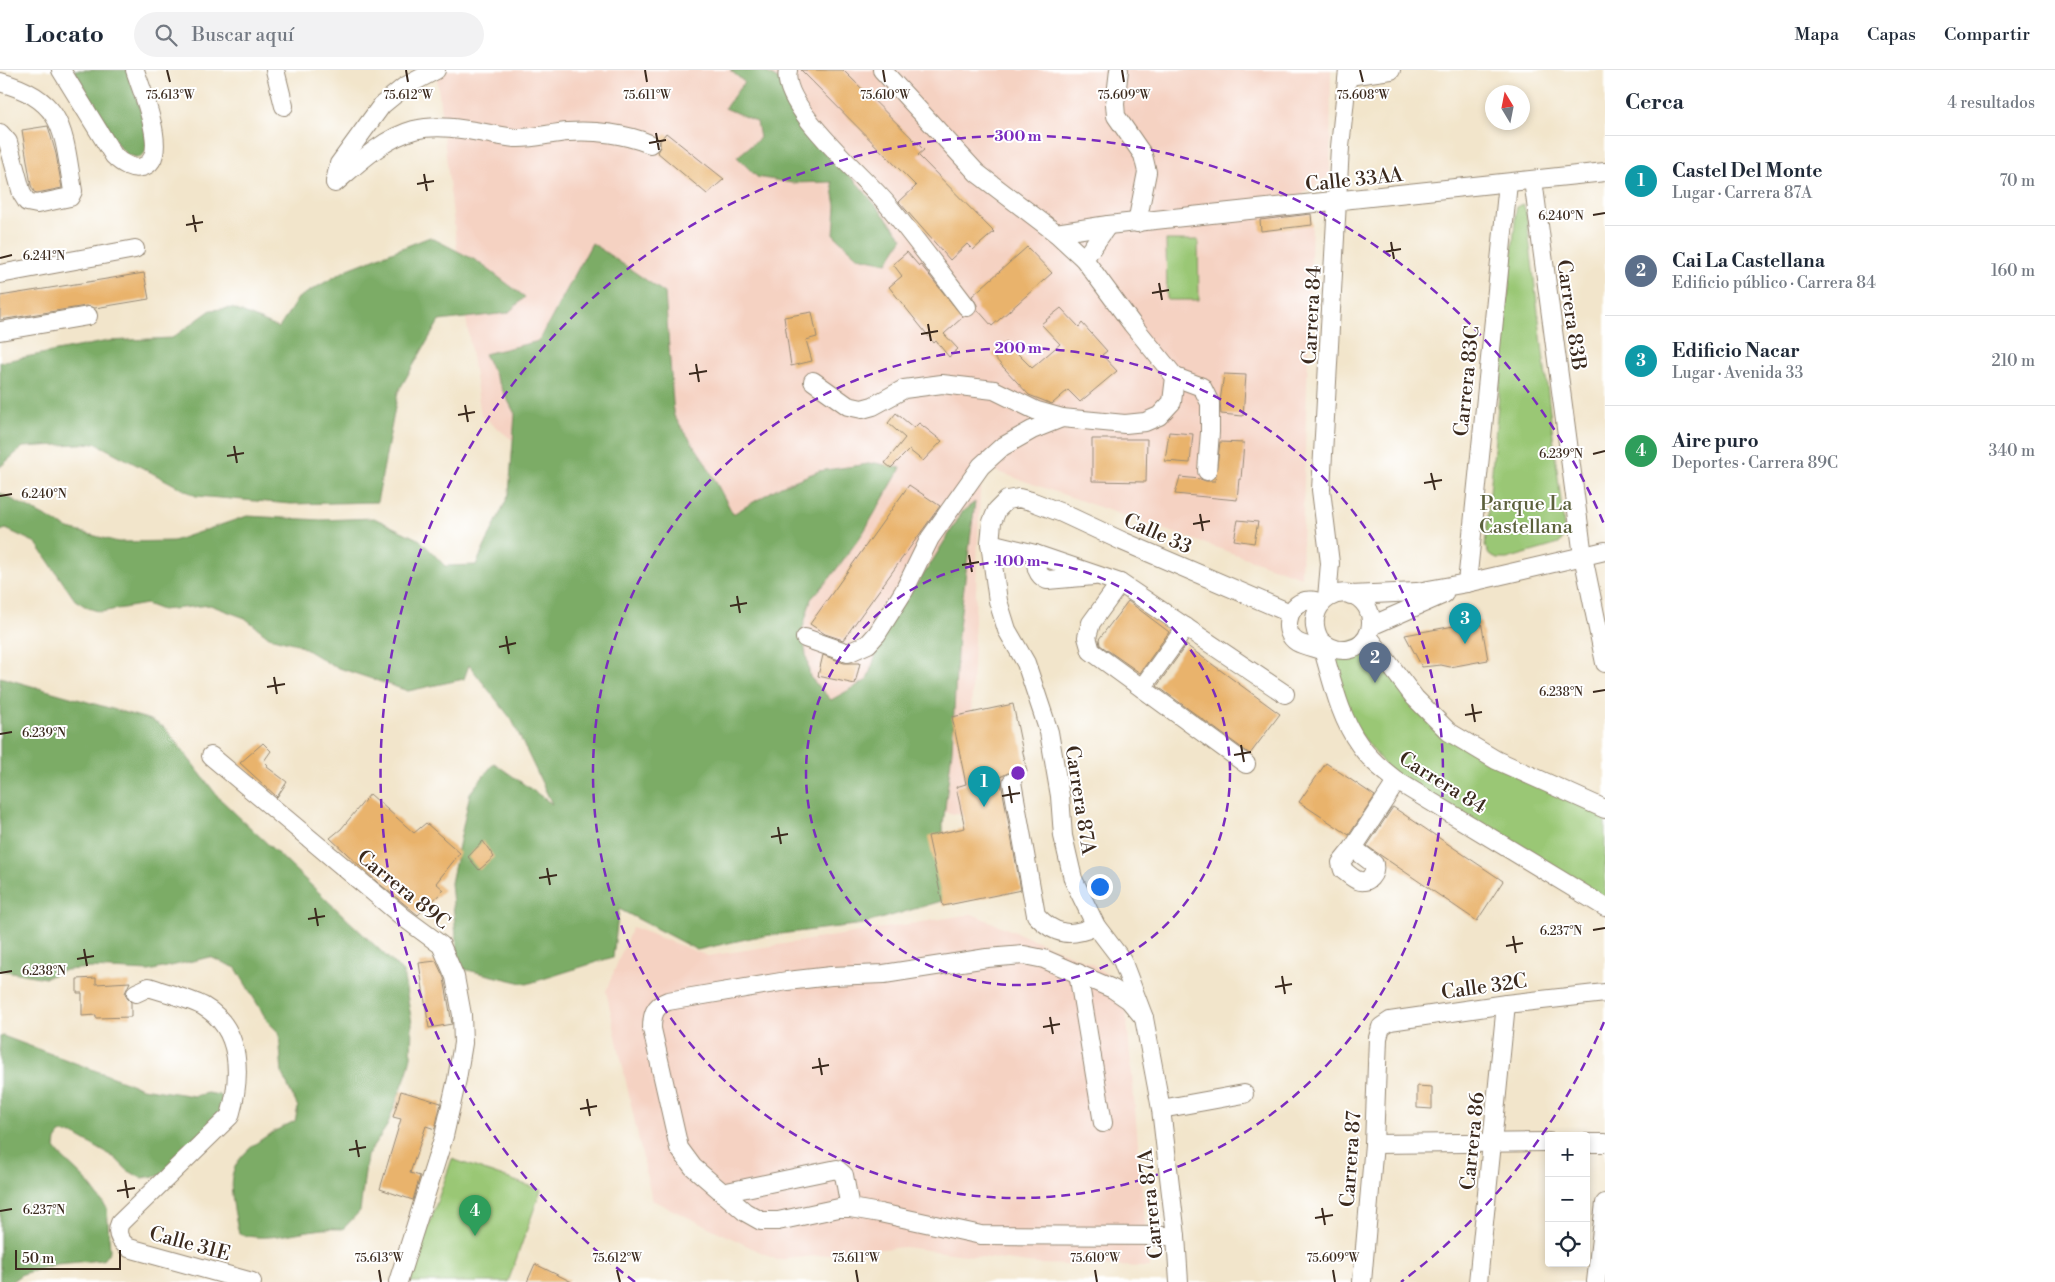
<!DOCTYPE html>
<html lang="es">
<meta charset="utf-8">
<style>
:root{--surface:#fff;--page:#f2f2f3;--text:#1f2937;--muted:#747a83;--line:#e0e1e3;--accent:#2563eb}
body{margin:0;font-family:"Libre Bodoni",serif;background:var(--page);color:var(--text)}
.controls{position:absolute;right:15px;bottom:15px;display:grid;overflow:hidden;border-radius:5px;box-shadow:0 2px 8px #0003}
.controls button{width:45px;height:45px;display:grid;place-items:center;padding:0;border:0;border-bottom:1px solid var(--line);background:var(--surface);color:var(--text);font:25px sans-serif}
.compass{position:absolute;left:1485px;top:15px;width:45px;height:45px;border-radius:50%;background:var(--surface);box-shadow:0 2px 8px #0003;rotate:350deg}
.scale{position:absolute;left:15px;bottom:12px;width:106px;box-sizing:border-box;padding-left:5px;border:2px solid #3b2a1e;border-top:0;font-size:14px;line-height:18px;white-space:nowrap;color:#3b2a1e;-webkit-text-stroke:4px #fff;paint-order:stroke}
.you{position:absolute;left:1099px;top:816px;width:18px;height:18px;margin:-12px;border:4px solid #fff;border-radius:50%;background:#1a73e8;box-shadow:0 0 0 8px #1a73e833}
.badge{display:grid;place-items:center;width:32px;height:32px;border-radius:50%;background:var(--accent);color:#fff;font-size:16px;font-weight:700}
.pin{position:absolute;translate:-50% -41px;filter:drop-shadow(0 1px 2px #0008)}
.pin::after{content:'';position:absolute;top:26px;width:18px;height:15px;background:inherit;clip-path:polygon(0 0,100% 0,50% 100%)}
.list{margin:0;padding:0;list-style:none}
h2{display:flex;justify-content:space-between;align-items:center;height:65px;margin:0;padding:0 20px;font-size:21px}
h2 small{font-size:16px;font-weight:400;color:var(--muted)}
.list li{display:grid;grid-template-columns:32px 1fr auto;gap:15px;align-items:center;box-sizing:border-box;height:90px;padding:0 20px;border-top:1px solid var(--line)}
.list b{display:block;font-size:19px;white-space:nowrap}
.list p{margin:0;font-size:16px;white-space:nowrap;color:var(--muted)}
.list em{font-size:16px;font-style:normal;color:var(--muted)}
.icon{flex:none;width:28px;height:28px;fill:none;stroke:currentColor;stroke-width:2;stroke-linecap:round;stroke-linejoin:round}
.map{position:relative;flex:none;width:1605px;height:1212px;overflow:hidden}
header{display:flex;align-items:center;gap:30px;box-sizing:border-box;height:70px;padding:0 25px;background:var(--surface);border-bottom:1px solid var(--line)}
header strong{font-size:24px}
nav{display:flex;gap:28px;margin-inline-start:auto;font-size:18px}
.search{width:350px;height:45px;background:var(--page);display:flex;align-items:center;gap:12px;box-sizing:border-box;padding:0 18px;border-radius:28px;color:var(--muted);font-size:19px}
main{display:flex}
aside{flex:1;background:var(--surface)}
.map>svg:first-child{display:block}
.built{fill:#f5d2c2}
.green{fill:#9ac774;stroke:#6a7849}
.forest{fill:#7bac66;stroke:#5b6b42}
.building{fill:#e9b36c}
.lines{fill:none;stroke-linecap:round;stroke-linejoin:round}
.minor-casing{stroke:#968874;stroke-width:20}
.minor{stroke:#fff;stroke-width:18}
.ticks{fill:none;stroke:#3b2a1e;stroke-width:2}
.ring{fill:none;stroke:#7b2cbf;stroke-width:2.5;stroke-dasharray:9 6}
.labels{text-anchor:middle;stroke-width:4;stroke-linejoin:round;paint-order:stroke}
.street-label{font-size:20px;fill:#3b2a1e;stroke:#fff}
.park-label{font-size:20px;fill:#5c613c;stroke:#fff}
.ticks-label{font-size:12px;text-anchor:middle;fill:#3b2a1e;stroke:#fff;stroke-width:4;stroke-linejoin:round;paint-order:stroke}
.centre{fill:#7b2cbf;stroke:#fff;stroke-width:2.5}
.ring-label{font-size:15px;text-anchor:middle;font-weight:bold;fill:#7b2cbf;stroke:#fff;stroke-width:4;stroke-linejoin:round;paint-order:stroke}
</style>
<header>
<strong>Locato</strong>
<div class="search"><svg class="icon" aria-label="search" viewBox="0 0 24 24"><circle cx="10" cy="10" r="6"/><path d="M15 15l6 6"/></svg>Buscar aquí</div>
<nav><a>Mapa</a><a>Capas</a><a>Compartir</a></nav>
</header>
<main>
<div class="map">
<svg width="1605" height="1212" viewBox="0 0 1605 1212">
<rect width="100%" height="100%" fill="#fff"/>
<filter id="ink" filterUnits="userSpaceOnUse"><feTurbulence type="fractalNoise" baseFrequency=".02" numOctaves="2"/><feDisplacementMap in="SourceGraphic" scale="10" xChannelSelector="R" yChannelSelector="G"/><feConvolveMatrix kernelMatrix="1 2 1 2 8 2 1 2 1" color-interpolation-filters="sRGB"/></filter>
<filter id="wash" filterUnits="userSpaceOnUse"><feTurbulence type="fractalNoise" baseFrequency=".0096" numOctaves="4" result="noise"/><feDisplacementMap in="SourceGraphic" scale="20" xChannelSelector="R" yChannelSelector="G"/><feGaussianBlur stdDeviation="1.12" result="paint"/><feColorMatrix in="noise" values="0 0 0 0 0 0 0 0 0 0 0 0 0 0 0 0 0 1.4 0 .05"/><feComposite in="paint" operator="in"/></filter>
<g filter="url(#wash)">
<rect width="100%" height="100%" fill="#f2e5cb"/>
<g class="built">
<polygon points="436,0 1331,0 1330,105 1303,123 1304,143 1310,142 1312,155 1301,507 981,396 967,746 856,727 554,403 481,345 462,222"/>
<polygon points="972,844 1090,893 1124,916 1149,1197 1036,1194 904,1177 777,1190 652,1130 606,921 632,857 708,886"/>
</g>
<g class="green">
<polygon points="1523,134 1526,142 1565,465 1559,474 1507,489 1497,489 1489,485 1485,476 1516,141 1517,137"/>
<polygon points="1166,170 1198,170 1199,230 1167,230"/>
<polygon points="1368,566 1449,662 1605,739 1605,837 1397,711 1343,641 1331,578"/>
<polygon points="452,1089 541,1120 508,1212 409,1212"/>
</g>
<g class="forest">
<polygon points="74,0 127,0 143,48 148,79 140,88 127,85 117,74"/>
<polygon points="730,0 763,0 781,11 799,55 827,85 858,114 903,168 887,193 858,187 834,165 836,136 832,112 792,113 757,107 737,87 760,68 757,52 725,38 744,12"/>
<polygon points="430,167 477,191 525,227 508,243 439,251 398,322 377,432 291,434 196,426 95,373 23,377 0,397 0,292 108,271 172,268 211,240 232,238 279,258 298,228 348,199"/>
<polygon points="592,173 665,223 674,346 704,390 733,444 781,416 819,401 875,393 901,398 863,463 830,508 811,529 802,561 810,607 831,630 867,610 886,557 928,498 963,441 975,432 958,564 952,680 943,755 945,830 863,854 755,867 697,880 619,839 613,887 527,914 459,898 451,813 470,723 494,693 552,734 512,650 469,595 464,609 408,621 333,596 297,574 269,567 245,548 210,535 162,540 146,534 101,542 88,538 75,530 36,473 6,459 0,461 0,423 69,459 118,472 173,471 247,446 321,450 374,448 420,470 445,496 476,495 509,424 515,344 484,284 539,271"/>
<path d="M0,607L151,650L165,658L219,728L403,902L412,953L411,987L407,1003L387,1056L367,1086L360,1141L343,1159C334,1159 325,1158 316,1160C289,1163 266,1172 239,1164C236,1150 229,1119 232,1106C237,1080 273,1061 295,1051L298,1037L282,1004L279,963L268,952L236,898L210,887L149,901L91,898L66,900L45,908L0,900Z"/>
<polygon points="3,966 142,1018 194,1026 207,1023 220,1025 228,1034 226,1044 162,1105 141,1108 127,1100 115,1088 73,1064 61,1063 56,1070 55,1078 62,1087 85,1109 107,1138 110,1181 103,1190 56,1194 22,1204 11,1212 0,1212 0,967"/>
</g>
<g id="blocks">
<g class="building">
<polygon points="801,0 843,0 924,80 918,85 994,162 973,180 967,174 950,190 899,132 916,116"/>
<polygon points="48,56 56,84 62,118 37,123 34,122 31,115 22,60"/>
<polygon points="666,63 724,109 707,124 657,82 660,77 660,71"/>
<polygon points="1311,144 1312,155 1261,161 1260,150"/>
<polygon points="1027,177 1052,203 992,256 977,239 977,235 972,226"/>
<polygon points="907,182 919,196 921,195 963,247 944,264 958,279 949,287 936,271 934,273 889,217 902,206 893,194"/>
<polygon points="144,203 149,229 95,238 86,236 0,250 0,226"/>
<polygon points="1061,238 1079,257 1082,253 1107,281 1102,285 1117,301 1080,332 1068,320 1052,334 1029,325 992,285 1006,272 1032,298 1060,274 1041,254"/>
<polygon points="812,242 817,267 806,270 812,291 791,296 784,247"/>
<polygon points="1224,304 1246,305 1243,346 1221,344 1220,331"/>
<polygon points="896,343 914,358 919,353 942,371 923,391 909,380 891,398 885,393 905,368 888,353"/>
<polygon points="1169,362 1193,364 1190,393 1165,391"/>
<polygon points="1092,369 1147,369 1146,412 1092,411"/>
<polygon points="1220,372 1244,373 1241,409 1239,409 1237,430 1175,424 1180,407 1200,409 1206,411 1215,411"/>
<polygon points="909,415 940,436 843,570 825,564 810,554"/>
<polygon points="1238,450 1258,452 1254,473 1234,470"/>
<polygon points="1128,531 1169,562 1140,603 1100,575 1099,569"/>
<polygon points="1481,551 1488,590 1450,597 1441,595 1422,597 1405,565"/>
<polygon points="1186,575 1280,644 1250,684 1157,616"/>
<polygon points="823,585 844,593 860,593 855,614 818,606"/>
<polygon points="1013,634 1027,702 1018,703 1010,702 1000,707 1021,820 943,836 928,766 965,758 956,717 966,714 952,647"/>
<polygon points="263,673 271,681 264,691 268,695 267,697 287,712 277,727 240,693"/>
<polygon points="1326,693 1375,726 1349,765 1299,732"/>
<polygon points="370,724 414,763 426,753 460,783 436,813 444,820 418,845 377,812 330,768 341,759"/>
<polygon points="1393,737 1503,811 1477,851 1367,776"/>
<polygon points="483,771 494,787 479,800 468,787"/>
<polygon points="436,891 444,908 452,954 429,958 419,893"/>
<polygon points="96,908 96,914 130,912 125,923 127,928 131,932 131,947 96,948 96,945 82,946 82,923 77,923 77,909"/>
<polygon points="1417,1016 1432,1017 1432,1039 1417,1038"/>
<polygon points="401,1021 441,1033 435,1059 426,1056 410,1103 420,1106 413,1130 380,1119 401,1049 393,1047"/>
<polygon points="535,1194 572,1212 527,1212"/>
</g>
</g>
</g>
<g filter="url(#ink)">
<use href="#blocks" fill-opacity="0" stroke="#968874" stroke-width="1"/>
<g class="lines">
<defs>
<g id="minor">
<path d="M61,0L114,86C121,93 132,100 142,97C172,89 141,20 135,0"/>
<polyline points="275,0 284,36"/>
<path d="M788,0C779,36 865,107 887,134C915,168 941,203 967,237"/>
<polyline points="1119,0 1115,34 1116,46 1143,85 1147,102 1137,153"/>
<polyline points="1348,6 1391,0"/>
<path d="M0,12C66,30 63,63 73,121L70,127L37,134L27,132L22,124L8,72L0,63"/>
<polyline points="1533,110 1583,486 1605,593"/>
<polyline points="335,112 339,94 382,35 404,17 436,0"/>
<path d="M335,113C357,94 384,68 414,60C447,52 482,64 515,68C533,69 551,63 568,62C595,60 626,64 650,74"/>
<polyline points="1056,163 1108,155 1605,102"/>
<polyline points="1084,189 1108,155"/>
<polyline points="0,204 135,179"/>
<polyline points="0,261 88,246"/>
<polyline points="1175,307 1202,317 1210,333 1210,362 1207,401"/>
<polyline points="813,311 848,336 862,339 873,336 904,319 942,314 994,320 1037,341 1062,348 1125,354 1145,352 1159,346 1172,332 1175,307 1132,254 1084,189 1056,163 977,103 882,0"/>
<polyline points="990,473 1035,484 1120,513 1285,624"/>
<path d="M1035,484C1036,496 1036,505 1047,510L1094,506"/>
<polyline points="1120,513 1091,553 1087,567 1091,581 1246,694"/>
<polyline points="1467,513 1508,113"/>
<polyline points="1351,525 1417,522 1467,513 1605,481"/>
<polyline points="1327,528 1330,493 1321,420 1340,77 1348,0"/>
<path d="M1322,533C1315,531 1309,529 1302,532C1287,538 1282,563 1297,572C1304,576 1316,578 1324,581"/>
<polyline points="1371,556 1444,524"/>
<polyline points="1368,566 1415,628 1449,662 1496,690 1605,739"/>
<polyline points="805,568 848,583 868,574 877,564 904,521 930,468 981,396 1002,377 1032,360 1062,348"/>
<path d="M1320,570C1337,586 1363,583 1370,560C1372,552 1371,544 1367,537C1347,505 1299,534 1320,570C1331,604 1338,645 1359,674C1369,689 1383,700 1397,711L1605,837"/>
<polyline points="1142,618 1186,557"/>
<polyline points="211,686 403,847 441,875 455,907 462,945 463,973 457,1009 444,1066 398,1212"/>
<path d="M1012,712L1036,845C1055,866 1071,867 1096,856"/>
<path d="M1353,778L1374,794C1376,804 1368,815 1357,810C1352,808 1347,803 1343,800L1341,793L1353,778L1397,711"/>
<polyline points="1078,903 1103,1053"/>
<path d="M136,923L149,917C166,923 187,928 203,936C243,959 241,1008 230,1046L120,1153C115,1164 120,1171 129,1178L252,1212"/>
<path d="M1144,948L1129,930L1113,919L1044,889L1024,885L987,888L884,904L831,906L787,911L668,931C654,936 652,945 652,959L679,1078L693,1097L745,1142L761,1151H778L839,1138H850L880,1143L981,1165L1176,1166"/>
<polyline points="1161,1039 1244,1024"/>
<polyline points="1586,1073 1605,1073"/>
<polyline points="1374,1074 1549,1072"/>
<polyline points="722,1123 837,1099 844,1105 850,1138"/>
<polyline points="1179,1212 1176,1166 1161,1039 1144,948 1122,890 1096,856 1073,809 1063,766 1060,726 1049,662 1026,593 1007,560 998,531 990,473 992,452 997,440 1007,430 1019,428 1031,431 1062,443 1122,471 1290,543"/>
<polyline points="1362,1212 1374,1074 1378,968 1381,957 1390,951 1506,934 1605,923"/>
<polyline points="1478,1212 1506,934"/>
<polyline points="1596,1212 1605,1133"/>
</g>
</defs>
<use href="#minor" class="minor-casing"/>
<use href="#minor" class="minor"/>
</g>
</g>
<path class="ticks" d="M167,0L170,12M406,0L408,12M645,0L647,12M883,0L885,12M1122,0L1124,12M1360,0L1363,12M656,63L659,80M649,73L666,70M424,104L427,121M417,114L434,111M193,145L196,162M1593,145L1605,143M186,155L203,152M1391,172L1394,189M1384,182L1401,179M0,188L12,185M1159,213L1162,230M1152,223L1169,220M928,254L931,271M921,264L938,261M696,294L699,312M689,304L707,301M465,335L468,352M458,345L475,342M234,376L237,393M1593,384L1605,381M227,386L244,383M1431,403L1435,420M1424,413L1442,410M0,426L12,424M1200,444L1203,461M1193,454L1210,451M969,485L972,502M962,495L979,492M737,526L740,543M730,536L747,533M506,566L509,584M499,577L516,573M274,607L277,624M267,617L285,614M1593,622L1605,620M1472,634L1475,652M1465,645L1482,642M0,664L12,662M1241,675L1244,692M1234,685L1251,682M1009,716L1012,733M1002,726L1020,723M778,757L781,774M771,767L788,764M547,798L550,815M539,808L557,805M315,838L318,856M308,849L325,846M1593,860L1605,858M1513,866L1516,883M1506,876L1523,873M84,879L87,896M77,889L94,886M0,903L12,901M1282,906L1285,924M1275,917L1292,914M1050,947L1053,964M1043,957L1060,954M819,988L822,1005M812,998L829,995M587,1029L590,1046M580,1039L597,1036M356,1070L359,1087M349,1080L366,1077M125,1110L128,1128M117,1121L135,1118M1322,1138L1325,1155M0,1141L12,1139M1315,1148L1333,1145M379,1200L381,1212M617,1200L620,1212M856,1200L858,1212M1095,1200L1097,1212M1333,1200L1335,1212"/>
<g class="ring">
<circle cx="1018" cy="703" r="212"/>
<circle cx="1018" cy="703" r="425"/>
<path d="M1604 952A637 637 0 0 1 1401 1212M635 1212A637 637 0 1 1 1604 454"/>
</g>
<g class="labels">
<g class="street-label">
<text transform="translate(1354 109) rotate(-6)" y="7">Calle 33AA</text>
<text transform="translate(1311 245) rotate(-87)" y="7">Carrera 84</text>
<text transform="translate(1572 245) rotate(82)" y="7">Carrera 83B</text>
<text transform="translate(1466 311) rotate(-84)" y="7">Carrera 83C</text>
<text transform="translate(1158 463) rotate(24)" y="7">Calle 33</text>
<text transform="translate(1443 712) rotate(32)" y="7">Carrera 84</text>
<text transform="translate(1081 730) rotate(81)" y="7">Carrera 87A</text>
<text transform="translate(404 819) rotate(39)" y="7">Carrera 89C</text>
<text transform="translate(1484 916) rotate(-8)" y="7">Calle 32C</text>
<text transform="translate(1472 1071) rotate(-84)" y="7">Carrera 86</text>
<text transform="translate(1350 1089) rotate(-86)" y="7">Carrera 87</text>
<text transform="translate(1150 1134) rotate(-96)" y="7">Carrera 87A</text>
<text transform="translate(190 1173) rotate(15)" y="7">Calle 31E</text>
</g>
<g class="park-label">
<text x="1526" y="440">Parque La<tspan x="1526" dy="23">Castellana</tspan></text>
</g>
</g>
<g class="ticks-label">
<text x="408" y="29">75.612°W</text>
<text x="885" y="29">75.610°W</text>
<text x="1124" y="29">75.609°W</text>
<text x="170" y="29">75.613°W</text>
<text x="647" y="29">75.611°W</text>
<text x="1363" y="29">75.608°W</text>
<text x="1561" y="150">6.240°N</text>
<text x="44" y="190">6.241°N</text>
<text x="1561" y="388">6.239°N</text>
<text x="44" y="428">6.240°N</text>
<text x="1561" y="626">6.238°N</text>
<text x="44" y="667">6.239°N</text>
<text x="1561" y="865">6.237°N</text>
<text x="44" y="905">6.238°N</text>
<text x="44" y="1144">6.237°N</text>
<text x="379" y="1192">75.613°W</text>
<text x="617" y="1192">75.612°W</text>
<text x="856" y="1192">75.611°W</text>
<text x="1095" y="1192">75.610°W</text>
<text x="1333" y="1192">75.609°W</text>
</g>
<circle cx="1018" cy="703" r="8" class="centre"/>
<g class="ring-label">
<text x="1018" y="71">300 m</text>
<text x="1018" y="283">200 m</text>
<text x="1018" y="496">100 m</text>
</g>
</svg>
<div class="controls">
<button>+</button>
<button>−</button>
<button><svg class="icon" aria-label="locate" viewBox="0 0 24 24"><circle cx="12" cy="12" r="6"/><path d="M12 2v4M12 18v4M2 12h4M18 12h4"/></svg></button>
</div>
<svg class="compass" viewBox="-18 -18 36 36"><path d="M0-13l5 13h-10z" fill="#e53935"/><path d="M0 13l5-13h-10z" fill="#747a83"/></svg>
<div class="scale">50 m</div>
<div class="you"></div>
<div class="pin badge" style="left:984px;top:737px;background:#0f9aa8">1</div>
<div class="pin badge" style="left:1375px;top:613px;background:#5c6f8a">2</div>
<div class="pin badge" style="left:1465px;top:574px;background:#0f9aa8">3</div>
<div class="pin badge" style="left:475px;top:1166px;background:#2e9e5b">4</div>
</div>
<aside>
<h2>Cerca<small>4 resultados</small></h2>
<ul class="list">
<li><span class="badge" style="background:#0f9aa8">1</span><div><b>Castel Del Monte</b><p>Lugar · Carrera 87A</p></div><em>70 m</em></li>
<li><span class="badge" style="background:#5c6f8a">2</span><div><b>Cai La Castellana</b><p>Edificio público · Carrera 84</p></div><em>160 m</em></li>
<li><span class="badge" style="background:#0f9aa8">3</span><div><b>Edificio Nacar</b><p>Lugar · Avenida 33</p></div><em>210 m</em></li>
<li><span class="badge" style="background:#2e9e5b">4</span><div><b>Aire puro</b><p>Deportes · Carrera 89C</p></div><em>340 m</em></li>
</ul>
</aside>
</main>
